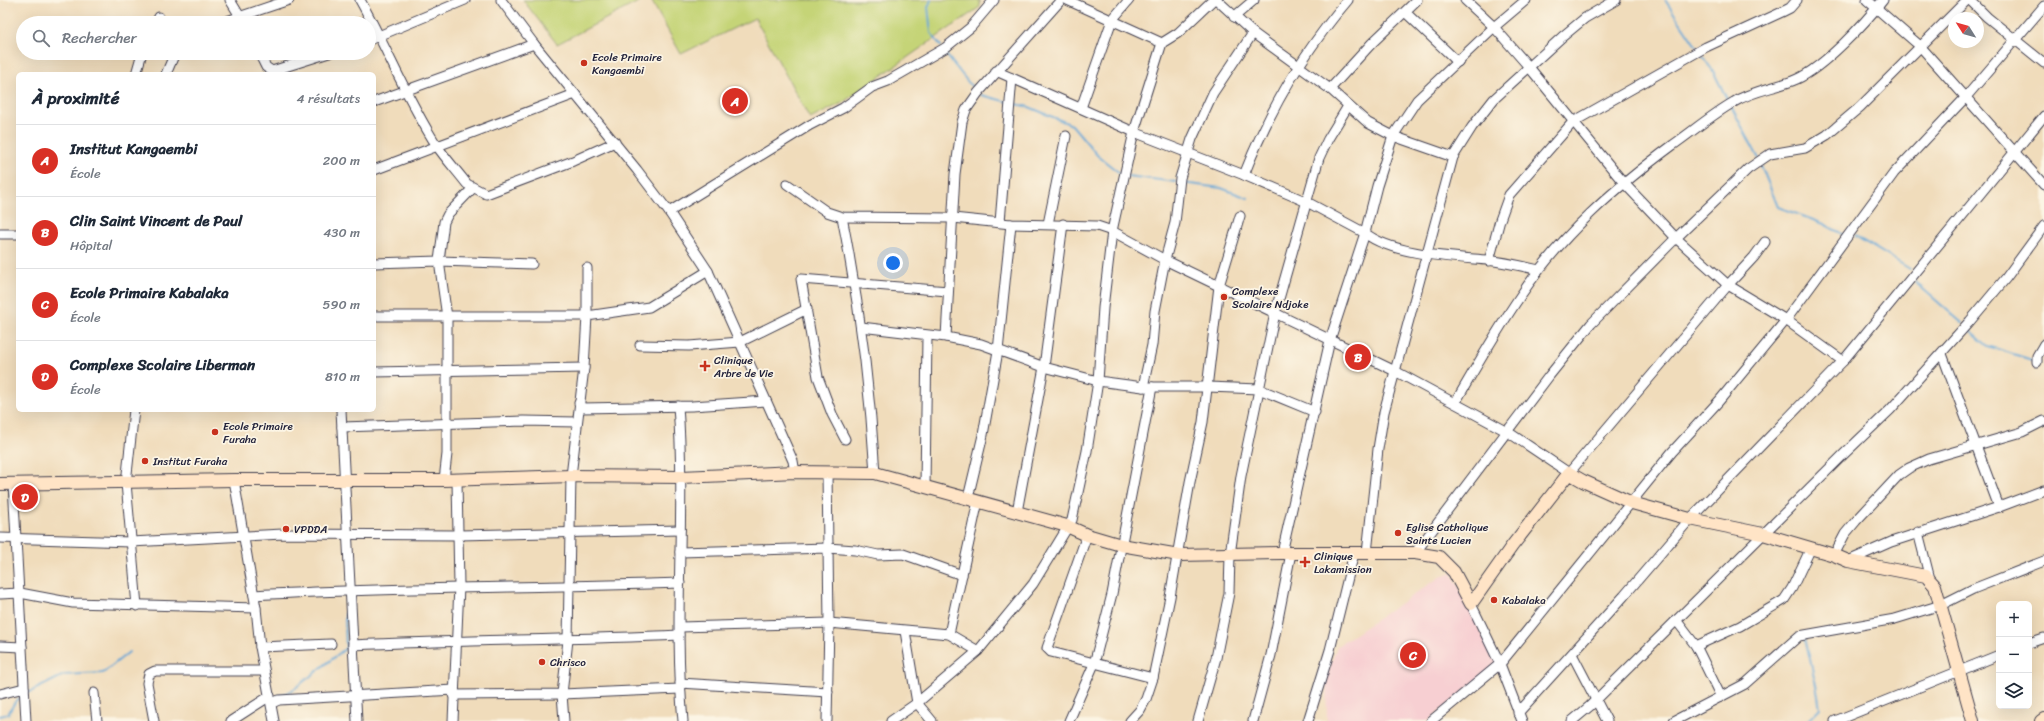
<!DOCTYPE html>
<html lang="fr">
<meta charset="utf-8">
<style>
:root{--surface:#fff;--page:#f2f2f3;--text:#1f2937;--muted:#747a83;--line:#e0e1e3;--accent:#d93025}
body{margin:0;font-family:Sriracha,sans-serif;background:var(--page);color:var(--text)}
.controls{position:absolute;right:12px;bottom:12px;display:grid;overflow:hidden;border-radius:6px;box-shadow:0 4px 16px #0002}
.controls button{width:36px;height:36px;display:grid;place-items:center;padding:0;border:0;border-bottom:1px solid var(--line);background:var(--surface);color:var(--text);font:20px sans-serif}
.compass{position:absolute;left:1948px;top:12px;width:36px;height:36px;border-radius:50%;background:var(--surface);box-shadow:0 4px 16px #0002;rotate:307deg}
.you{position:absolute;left:893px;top:263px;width:14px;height:14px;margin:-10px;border:3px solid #fff;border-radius:50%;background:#1a73e8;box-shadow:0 0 0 6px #1a73e833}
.badge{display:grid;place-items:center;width:26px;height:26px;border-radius:50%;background:var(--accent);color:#fff;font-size:13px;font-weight:700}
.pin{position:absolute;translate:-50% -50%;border:2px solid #fff;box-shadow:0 1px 4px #0006}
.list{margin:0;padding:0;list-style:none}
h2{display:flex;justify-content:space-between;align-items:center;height:52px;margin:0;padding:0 16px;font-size:17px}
h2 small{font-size:13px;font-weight:400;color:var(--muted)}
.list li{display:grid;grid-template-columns:26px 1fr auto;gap:12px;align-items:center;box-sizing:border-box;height:72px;padding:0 16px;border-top:1px solid var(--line)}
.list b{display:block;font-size:15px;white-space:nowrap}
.list p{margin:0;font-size:13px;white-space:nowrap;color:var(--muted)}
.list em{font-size:13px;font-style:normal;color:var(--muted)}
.icon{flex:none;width:22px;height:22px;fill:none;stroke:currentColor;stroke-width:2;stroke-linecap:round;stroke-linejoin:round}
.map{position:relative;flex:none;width:2044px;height:721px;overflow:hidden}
.search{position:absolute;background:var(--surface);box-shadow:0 4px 16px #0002;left:16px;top:16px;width:360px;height:44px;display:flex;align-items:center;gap:10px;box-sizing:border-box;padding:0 14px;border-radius:22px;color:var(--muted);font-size:15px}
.panel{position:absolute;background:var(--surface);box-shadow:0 4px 16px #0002;left:16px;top:72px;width:360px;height:340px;border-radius:6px}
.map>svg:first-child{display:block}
.built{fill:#f7cfd2}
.green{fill:#c5d477;stroke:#747b59}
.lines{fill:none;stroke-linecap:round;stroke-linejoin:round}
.stream{stroke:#60a5d6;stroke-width:2}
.street-casing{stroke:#413e4e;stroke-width:11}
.secondary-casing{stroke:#413e4e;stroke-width:14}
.street{stroke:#fff;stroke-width:9}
.secondary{stroke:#ffe4c6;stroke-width:12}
.poi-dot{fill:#c8321e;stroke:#fcf5e5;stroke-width:1.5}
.labels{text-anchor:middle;stroke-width:3.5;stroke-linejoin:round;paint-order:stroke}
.poi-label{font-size:11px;fill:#22223b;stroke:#fcf5e5;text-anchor:start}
</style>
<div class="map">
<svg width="2044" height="721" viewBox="0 0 2044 721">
<rect width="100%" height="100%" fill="#fcf5e5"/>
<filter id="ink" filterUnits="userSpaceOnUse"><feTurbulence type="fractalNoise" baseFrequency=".025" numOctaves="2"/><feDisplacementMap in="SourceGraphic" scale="8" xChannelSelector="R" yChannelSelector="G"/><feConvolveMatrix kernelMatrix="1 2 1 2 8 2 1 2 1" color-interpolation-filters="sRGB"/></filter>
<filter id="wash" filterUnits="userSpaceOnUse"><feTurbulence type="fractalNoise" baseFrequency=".012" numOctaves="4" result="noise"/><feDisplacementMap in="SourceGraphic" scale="16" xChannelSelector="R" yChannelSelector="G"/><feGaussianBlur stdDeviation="0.9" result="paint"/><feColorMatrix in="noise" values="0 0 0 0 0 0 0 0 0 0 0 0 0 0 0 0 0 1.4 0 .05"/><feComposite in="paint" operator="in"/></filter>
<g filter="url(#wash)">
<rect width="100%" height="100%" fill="#f0dcbb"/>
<polygon class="built" points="1452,573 1497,664 1428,721 1327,721 1326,678 1337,646 1440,577"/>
<g class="green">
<polygon points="523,0 642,0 557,44"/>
<polygon points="651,0 980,0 980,7 842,103 810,119 755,18 681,54"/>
</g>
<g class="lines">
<g class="stream">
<polyline points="931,0 928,7 931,33 941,46"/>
<polyline points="1665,0 1698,49"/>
<polyline points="944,52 976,92"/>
<polyline points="1700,53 1713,71 1729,103"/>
<polyline points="981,95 1008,102"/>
<polyline points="1012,103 1029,107 1072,125 1098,156 1121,174"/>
<polyline points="1731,106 1759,159"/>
<polyline points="1760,163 1778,207 1824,224 1844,235"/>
<polyline points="1127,176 1176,182"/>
<polyline points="1182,183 1221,188 1248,198"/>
<polyline points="1855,236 1910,269"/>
<polyline points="1915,282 1962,323"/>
<polyline points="1970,331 1988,346 2035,361"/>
<polyline points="1805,638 1816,685 1820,708 1807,721"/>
<polyline points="28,693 64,675 103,673 129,652"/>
<polyline points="279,696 293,690 346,648 345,616 347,608"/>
<polyline points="0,716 8,714 15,702 21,697"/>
</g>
</g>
</g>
<g filter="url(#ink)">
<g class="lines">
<defs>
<g id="street">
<polyline points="230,0 244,23"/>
<path d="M360,0C387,48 407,100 437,146C446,159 457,171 467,184L486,194L573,161L615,142"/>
<polyline points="501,0 534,44 637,170 669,212 708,271 786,445 793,461 795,472"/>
<polyline points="1067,0 1162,43"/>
<polyline points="1217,0 1253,33 1330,89 1368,123 1393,136 1453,157"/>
<polyline points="1465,0 1494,27 1529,67 1623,182 1676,238 1728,285 1786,320 1843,361"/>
<polyline points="1867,0 1920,46 2044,185"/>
<polyline points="1970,0 1987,17 2044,63"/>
<polyline points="1405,12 1458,62"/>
<polyline points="1234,17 1254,0"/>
<polyline points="156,23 159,17"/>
<polyline points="221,23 289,0"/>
<polyline points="369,40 465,0"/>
<polyline points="259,53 266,67 272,71 329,53"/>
<path d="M996,71L1134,132L1244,175L1307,202L1365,233C1392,255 1453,257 1487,260C1505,262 1522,266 1539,270"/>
<polyline points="136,74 142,53"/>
<polyline points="166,74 175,53"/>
<polyline points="1330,89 1372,43 1417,0"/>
<polyline points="374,102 534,44"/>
<polyline points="1081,108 1112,20 1129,0"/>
<polyline points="374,170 575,94"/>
<path d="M1244,175C1269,111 1303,52 1348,0"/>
<polyline points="787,184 827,212 842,217 953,218 1011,224 1097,226 1112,231 1165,260 1395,371 1508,432 1569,473 1728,285 1754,257 1765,242"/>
<polyline points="669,212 810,125 843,108 872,87 888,81 945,48 971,27 994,0"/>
<path d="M842,217C859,302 870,387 875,473"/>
<polyline points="1000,222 1012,78"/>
<polyline points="1048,224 1066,136"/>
<polyline points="0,234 18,234"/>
<polyline points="1489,261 1500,220 1509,195 1573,122 1706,47 1782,12 1790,8 1797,0"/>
<polyline points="374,263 439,261 532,264"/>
<polyline points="374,316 587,316 649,307 708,271"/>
<polyline points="861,327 946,337 981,344 1044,367 1098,381 1143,387 1208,387 1259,389 1315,412"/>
<polyline points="946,337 955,174 962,122 966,110 978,93 1061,0"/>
<polyline points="640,345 689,346 740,342 807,309"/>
<polyline points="1942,354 1999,507"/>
<polyline points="2037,362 2037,356 2044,344"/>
<polyline points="374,372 584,368"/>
<polyline points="1143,387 1152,345 1155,311 1165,260 1175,223 1180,178 1192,139 1213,93 1253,33"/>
<polyline points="579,403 582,408 692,406 766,401"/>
<path d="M1455,403C1476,367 1497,330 1521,295C1562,234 1615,188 1673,145C1693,131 1713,114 1734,102C1753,90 1777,88 1797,79C1824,67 1865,23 1883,0"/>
<path d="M678,406C686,511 673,616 683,721"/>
<polyline points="134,410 126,483 137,606"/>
<polyline points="341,410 357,721"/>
<polyline points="342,427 523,421 577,422"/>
<polyline points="845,439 832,414 818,377 801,279 948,291"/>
<polyline points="234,480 256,608 260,647 274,721"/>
<polyline points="444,480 447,454 447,317 439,261 444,222 448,214 473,188"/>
<polyline points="13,484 26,721"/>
<polyline points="925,487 927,336"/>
<polyline points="968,498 983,435 998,351 1011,224"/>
<polyline points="1017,512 1044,367 1063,224"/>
<polyline points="1918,532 1930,579"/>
<polyline points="1087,535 1047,648 1051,652 1153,678"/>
<polyline points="0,538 131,542 283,534 459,535 680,530"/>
<polyline points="680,552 828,548 855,550 878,555 903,554 962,575"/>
<polyline points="1282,553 1330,340 1365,233 1377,186 1393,136 1417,100 1494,27 1526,0"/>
<polyline points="1367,553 1378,449 1384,412 1453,157 1472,127 1494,99 1562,37 1585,18 1616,0"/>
<polyline points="1415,553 1549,376 1591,324 1676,238 1748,169 1770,154 1805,148 1827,135 1860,107 1967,0"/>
<polyline points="1834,555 1845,534 1856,521 1899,475 1909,468 1929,459 2022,432 2044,421"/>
<polyline points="1848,561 1891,542 1999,507 2044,490"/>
<polyline points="0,594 20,593 73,603 256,608"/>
<path d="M254,595C396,587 538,588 680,583"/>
<polyline points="1471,604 1500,664 1522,721"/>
<polyline points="1676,620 1696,646 1740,626 1784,600 1792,588 1810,550"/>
<polyline points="680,627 829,623 949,634 978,651"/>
<polyline points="905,631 917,703 932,721"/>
<polyline points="949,634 978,501"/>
<polyline points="2029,643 2044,638"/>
<path d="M353,645C462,640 571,640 679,635"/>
<polyline points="0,646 22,647"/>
<polyline points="1696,646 1721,697"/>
<polyline points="260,647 331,644"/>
<polyline points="1572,654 1607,721"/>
<polyline points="680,683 828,692"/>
<polyline points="94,693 97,721"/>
<polyline points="0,694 24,688"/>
<polyline points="453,695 562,694 680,689"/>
<polyline points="272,703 279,700 454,690"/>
<polyline points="1518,713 1624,596 1690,519 1843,361 2044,116"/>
<polyline points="154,721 147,683 149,674 155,671 264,671"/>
<polyline points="231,721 270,696"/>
<polyline points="453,721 459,586 457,480"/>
<polyline points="564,721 562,694 568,640 571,476 584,368 587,316 587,268"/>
<polyline points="827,721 829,623 827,472"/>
<polyline points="891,721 917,703 978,651 1033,584 1072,520 1087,451 1098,381 1103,308 1112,231 1134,132 1162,43 1178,33 1213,0"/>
<polyline points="1069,721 1094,664 1112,594 1152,387"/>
<polyline points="1130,721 1140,710 1146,699 1153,678 1170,597 1190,482 1203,422 1219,286 1240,216"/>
<polyline points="1198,721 1216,658 1229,593 1230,555 1241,476 1275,313 1319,158 1328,139 1348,106"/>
<polyline points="1253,721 1271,655 1291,553"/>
<polyline points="1308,721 1330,650 1354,553"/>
<polyline points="1431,721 1500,664 1672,452 1719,401 1786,320 1894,173 1966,97 2044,6"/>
<polyline points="1572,721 1590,706 1844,454 1890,410 1970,321 2006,278 2044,226"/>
<polyline points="1674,721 1745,684 1799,636 1895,619 1941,605 1973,589 2044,561"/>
<polyline points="1835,721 1999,655"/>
</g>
<g id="secondary">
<polyline points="0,484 234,480 444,480 571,476 681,477 795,472 875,473 1067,526 1087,535 1121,545 1179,555 1282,553 1415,553 1439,557 1454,572 1471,604 1512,546 1569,473 1583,481 1632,503 1690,519 1763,534 1834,555 1848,561 1926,576 1935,586 1973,721"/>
<polyline points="2041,721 2044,719"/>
</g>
</defs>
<use href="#street" class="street-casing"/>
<use href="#secondary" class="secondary-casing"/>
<use href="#street" class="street"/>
<use href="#secondary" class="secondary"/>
</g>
</g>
<g class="poi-dot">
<circle cx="584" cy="63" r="4"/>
<circle cx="1224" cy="297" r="4"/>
<path d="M703 360h4v4h4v4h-4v4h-4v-4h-4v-4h4z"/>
<circle cx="215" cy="432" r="4"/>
<circle cx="145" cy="461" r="4"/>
<circle cx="286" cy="529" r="4"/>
<circle cx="1398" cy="533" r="4"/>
<path d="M1303 556h4v4h4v4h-4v4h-4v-4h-4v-4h4z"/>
<circle cx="1494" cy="600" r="4"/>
<circle cx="542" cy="662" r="4"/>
</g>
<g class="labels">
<g class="poi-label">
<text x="592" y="61">Ecole Primaire<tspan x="592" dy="13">Kangaembi</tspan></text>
<text x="1232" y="295">Complexe<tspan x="1232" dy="13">Scolaire Ndjoke</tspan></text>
<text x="714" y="364">Clinique<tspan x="714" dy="13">Arbre de Vie</tspan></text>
<text x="223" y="430">Ecole Primaire<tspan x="223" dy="13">Furaha</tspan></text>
<text x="153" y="465">Institut Furaha</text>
<text x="1406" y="531">Eglise Catholique<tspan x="1406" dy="13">Sainte Lucien</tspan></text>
<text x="294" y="533">VPDDA</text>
<text x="1314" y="560">Clinique<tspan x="1314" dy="13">Lakamission</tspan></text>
<text x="1502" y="604">Kabalaka</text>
<text x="550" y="666">Chrisco</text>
</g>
</g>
</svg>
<div class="controls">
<button>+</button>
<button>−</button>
<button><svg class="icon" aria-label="layers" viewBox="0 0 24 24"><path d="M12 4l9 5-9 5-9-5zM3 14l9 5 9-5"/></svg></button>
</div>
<svg class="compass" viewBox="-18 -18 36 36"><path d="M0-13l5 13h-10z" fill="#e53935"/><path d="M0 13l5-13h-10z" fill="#747a83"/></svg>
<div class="you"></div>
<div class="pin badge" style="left:735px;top:101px">A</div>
<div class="pin badge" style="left:1358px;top:357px">B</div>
<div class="pin badge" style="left:1413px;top:655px">C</div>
<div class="pin badge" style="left:25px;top:497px">D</div>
<div class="search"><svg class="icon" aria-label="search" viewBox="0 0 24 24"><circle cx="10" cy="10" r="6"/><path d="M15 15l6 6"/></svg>Rechercher</div>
<section class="panel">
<h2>À proximité<small>4 résultats</small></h2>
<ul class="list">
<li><span class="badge">A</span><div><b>Institut Kangaembi</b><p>École</p></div><em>200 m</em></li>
<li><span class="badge">B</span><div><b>Clin Saint Vincent de Paul</b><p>Hôpital</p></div><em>430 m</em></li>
<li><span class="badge">C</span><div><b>Ecole Primaire Kabalaka</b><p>École</p></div><em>590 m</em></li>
<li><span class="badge">D</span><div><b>Complexe Scolaire Liberman</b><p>École</p></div><em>810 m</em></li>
</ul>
</section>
</div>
